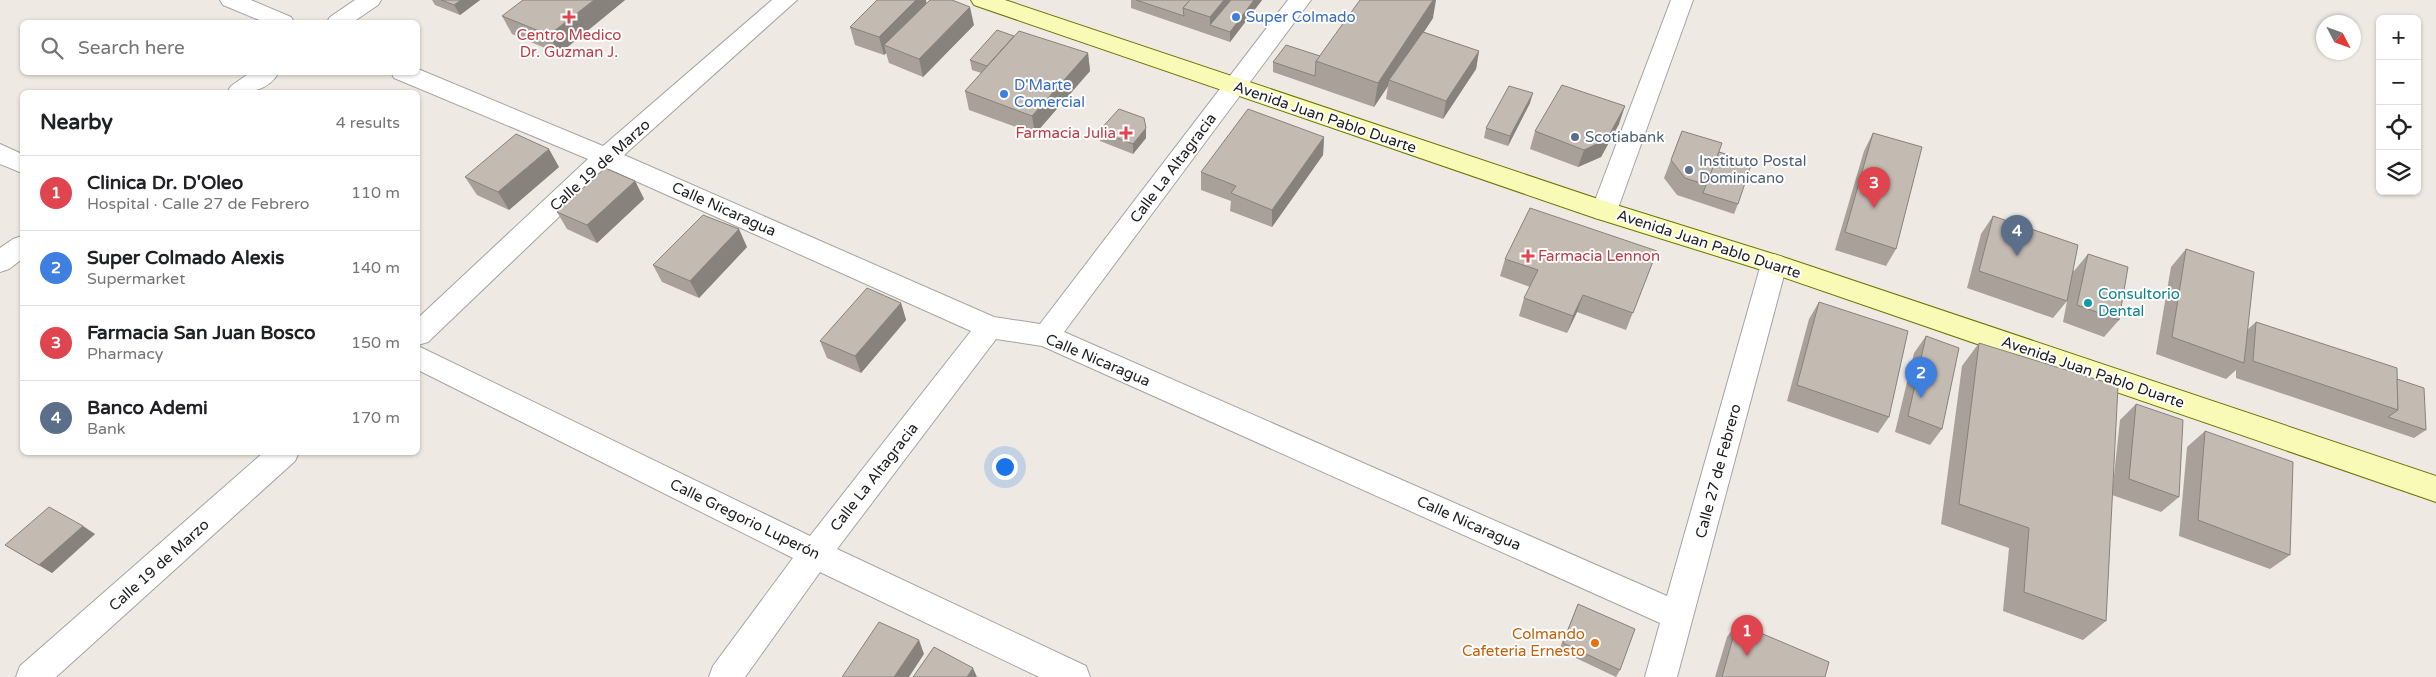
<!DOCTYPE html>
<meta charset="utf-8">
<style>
:root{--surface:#fff;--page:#f6f6f6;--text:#202124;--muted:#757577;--line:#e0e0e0;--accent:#1a73e8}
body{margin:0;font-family:"Varela Round",sans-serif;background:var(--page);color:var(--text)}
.controls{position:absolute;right:15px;top:15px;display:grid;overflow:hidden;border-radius:8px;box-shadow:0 1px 4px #0004}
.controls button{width:45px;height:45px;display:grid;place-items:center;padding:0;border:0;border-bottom:1px solid var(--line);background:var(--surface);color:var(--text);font:25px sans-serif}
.compass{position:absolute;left:2316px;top:15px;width:45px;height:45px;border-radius:50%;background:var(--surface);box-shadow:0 1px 4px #0004;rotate:131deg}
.you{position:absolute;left:1004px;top:466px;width:18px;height:18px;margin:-12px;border:4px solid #fff;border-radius:50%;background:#1a73e8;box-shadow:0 0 0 8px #1a73e833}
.badge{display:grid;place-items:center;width:32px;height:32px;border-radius:50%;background:var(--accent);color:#fff;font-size:16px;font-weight:700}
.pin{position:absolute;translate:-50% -41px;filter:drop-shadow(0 1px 2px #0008)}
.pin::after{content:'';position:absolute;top:26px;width:18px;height:15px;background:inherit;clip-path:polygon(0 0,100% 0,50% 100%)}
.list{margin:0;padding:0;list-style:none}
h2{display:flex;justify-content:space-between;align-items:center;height:65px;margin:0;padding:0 20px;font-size:21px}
h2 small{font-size:16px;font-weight:400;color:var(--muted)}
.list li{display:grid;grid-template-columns:32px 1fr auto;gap:15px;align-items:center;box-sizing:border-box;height:75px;padding:0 20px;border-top:1px solid var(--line)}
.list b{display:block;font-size:19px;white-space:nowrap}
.list p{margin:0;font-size:16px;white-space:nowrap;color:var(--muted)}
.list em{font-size:16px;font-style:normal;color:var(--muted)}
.icon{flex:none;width:28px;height:28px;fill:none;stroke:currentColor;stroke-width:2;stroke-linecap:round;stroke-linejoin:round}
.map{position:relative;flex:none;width:2436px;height:677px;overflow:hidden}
.search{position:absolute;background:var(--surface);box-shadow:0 1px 4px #0004;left:20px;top:20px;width:400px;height:55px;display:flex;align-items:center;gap:12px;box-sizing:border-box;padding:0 18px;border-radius:8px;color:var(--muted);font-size:19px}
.panel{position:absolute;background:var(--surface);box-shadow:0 1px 4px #0004;left:20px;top:90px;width:400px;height:365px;border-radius:8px}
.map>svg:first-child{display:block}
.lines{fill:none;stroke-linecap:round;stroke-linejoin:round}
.minor-casing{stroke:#a4a4a4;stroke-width:2}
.secondary-casing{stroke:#6a7503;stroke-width:2}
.minor{fill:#fff;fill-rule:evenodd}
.secondary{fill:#f8fab5;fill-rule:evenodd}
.wall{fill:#a8a099}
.shaded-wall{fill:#88827d}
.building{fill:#c3bab2;stroke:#88827d}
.health-dot{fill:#e0444e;stroke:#fff;stroke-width:2}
.shop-dot{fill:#3f7fe0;stroke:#fff;stroke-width:2}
.service-dot{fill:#5c6f8a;stroke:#fff;stroke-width:2}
.culture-dot{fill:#0f9aa8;stroke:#fff;stroke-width:2}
.food-dot{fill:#e8710a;stroke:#fff;stroke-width:2}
.labels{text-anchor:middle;stroke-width:4;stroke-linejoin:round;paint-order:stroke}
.shop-label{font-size:15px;fill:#366cbe;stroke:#fff;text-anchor:start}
.health-label{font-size:15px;fill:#be3a42;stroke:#fff}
.street-label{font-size:15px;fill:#1d1d1d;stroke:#fff}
.service-label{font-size:15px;fill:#4e5e75;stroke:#fff;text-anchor:start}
.culture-label{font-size:15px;fill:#0d838f;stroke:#fff;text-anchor:start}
.food-label{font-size:15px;fill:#c56008;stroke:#fff;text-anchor:end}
</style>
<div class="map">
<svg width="2436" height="677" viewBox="0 0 2436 677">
<rect width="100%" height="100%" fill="#eeeae3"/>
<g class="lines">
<defs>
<g id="minor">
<polygon points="220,0 251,0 291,17 294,22 264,22 223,5"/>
<polygon points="355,0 381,0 378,5 353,22 327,22 330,17"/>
<polygon points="772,0 797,0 624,155 994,317 1040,324 1288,0 1311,0 1064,332 1667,596 1761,264 1765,257 1774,254 1783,257 1787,264 1677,677 1645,677 1660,623 1042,346 996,339 837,549 1086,666 1090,677 1039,677 820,572 745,677 709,677 713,666 793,558 418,370 418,346 810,536 971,331 609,169 428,342 418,345 418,318 588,159 394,78 391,72 418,72 418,69 603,146"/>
<polygon points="1671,0 1693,0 1617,211 1613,218 1604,220 1595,218 1591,211"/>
<path d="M251,72H279C267,93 248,92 227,92L231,86Z"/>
<polygon points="0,144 22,154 22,173 0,164"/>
<polygon points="22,236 22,259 9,269 0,272 0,248 13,239"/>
<polygon points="264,452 299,452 295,461 56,677 16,677 20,666"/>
</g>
<polygon id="secondary" points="971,0 1005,0 1613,204 1783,257 2436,476 2436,502 1765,271 1595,218 974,5"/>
</defs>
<use href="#minor" class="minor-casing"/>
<use href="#secondary" class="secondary-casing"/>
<use href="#minor" class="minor"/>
<use href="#secondary" class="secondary"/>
</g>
<g class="wall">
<polygon points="432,0 480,0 460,15 435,5"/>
<polygon points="625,0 559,54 512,34 502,16"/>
<polygon points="877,0 926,0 926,4 974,25 923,77 889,63 886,53 884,55 855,45 850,27"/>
<polygon points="1131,0 1262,0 1230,42 1131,8"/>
<polygon points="1433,18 1424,32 1479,51 1476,69 1443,119 1386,99 1388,86 1374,107 1273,72 1273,62 1320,56"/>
<polygon points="1014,36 1088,53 1090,71 1035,134 969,110 965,91 981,73 972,70 970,60"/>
<polygon points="1530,103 1508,146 1484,138 1486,128"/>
<polygon points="1619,124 1601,157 1578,167 1530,149 1535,131"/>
<polygon points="1099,131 1146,138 1133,154 1100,141"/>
<polygon points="1682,131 1719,152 1738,204 1734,214 1677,195 1664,178"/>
<polygon points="1873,133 1896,249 1886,266 1835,250 1864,151"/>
<polygon points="1324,137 1323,155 1272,227 1230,211 1231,201 1201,190 1201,172"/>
<polygon points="559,167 509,210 477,195 465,177"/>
<polygon points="635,181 644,199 597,243 567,229 557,212"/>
<polygon points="1993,216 2074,271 2088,254 2119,320 2104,337 2063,322 2067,301 2053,318 1967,288 1981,234"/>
<polygon points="747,247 699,298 662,282 653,265"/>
<polygon points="2186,249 2248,329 2256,322 2397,379 2426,430 2414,438 2236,378 2236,370 2226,379 2156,354 2171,267"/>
<polygon points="1657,251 1626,330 1577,312 1567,333 1519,316 1524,298 1530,287 1500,276 1505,259"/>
<polygon points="1819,302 1889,417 1878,433 1787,401 1809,319"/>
<polygon points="901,303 906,320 861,373 827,358 820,341"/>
<polygon points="1926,336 1942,429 1930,445 1895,432 1914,353"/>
<polygon points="1979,343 2112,494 2120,420 2136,404 2179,497 2161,512 2112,495 2106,621 2083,640 2003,611 2009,548 1941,524 1962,366"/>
<polygon points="2205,431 2290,555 2270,569 2179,536 2187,447"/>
<polygon points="95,534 52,573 5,545"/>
<polygon points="1578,604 1620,670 1616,677 1559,650"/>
<polygon points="1737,623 1825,677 1715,677 1727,637"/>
</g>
<g class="shaded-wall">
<polygon points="461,0 480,0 460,15 454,5"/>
<polygon points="594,0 625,0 559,54 549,35"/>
<polygon points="916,0 926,0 928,10 884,45 886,53 884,55 879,37"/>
<polygon points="1224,0 1238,0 1210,25 1210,35 1210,17"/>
<polygon points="1254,0 1262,0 1230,42 1230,32"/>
<polygon points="1433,0 1436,0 1433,18 1391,81 1389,80 1388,86 1374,107 1378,83"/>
<polygon points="970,7 974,25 923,77 919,59"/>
<polygon points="1479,51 1476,69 1443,119 1446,101"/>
<polygon points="1088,53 1090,71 1035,134 1032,116"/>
<polygon points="1533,93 1530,103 1508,146 1510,136"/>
<polygon points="1625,106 1619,124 1601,157 1578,167 1584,150"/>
<polygon points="1146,128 1146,138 1133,154 1133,144"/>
<polygon points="1324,137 1323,155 1272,227 1272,210"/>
<polygon points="549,149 559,167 509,210 498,192"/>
<polygon points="635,181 644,199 597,243 587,225"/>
<polygon points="739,229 747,247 699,298 690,281"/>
<polygon points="1583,295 1577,312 1567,333 1573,316"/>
<polygon points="901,303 906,320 861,373 855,356"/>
<polygon points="83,526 95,534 52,573 39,565"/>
<polygon points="919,640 924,654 909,677 894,677"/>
<polygon points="973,668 977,677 967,677"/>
</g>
<g class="building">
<polygon points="441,0 461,0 454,5"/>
<polygon points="523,0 594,0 549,35 502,16"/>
<polygon points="877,0 916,0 879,37 850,27"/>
<polygon points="930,0 952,0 970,7 919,59 884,45"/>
<polygon points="1136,0 1190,0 1183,8 1184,16"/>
<polygon points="1190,0 1224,0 1210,17 1183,8"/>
<polygon points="1231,0 1254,0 1230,32 1210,25"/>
<polygon points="1360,0 1433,0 1378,83 1316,61"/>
<polygon points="997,30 1014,36 987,66 970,60"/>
<polygon points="1019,31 1088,53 1032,116 965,91"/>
<polygon points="1423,32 1479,51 1446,101 1389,80"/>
<polygon points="1286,45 1320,56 1316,61 1315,76 1273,62"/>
<polygon points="1562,85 1625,106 1607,139 1584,150 1535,131"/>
<polygon points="1509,86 1533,93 1510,136 1486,128"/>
<polygon points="1119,109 1144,118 1146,128 1133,144 1099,131"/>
<polygon points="1248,109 1324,137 1272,210 1231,193 1236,186 1201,172"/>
<polygon points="1682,131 1722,143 1707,185 1685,178 1671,160"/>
<polygon points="1873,133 1922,147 1896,249 1845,232"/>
<polygon points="516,134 549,149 498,192 465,177"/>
<polygon points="1719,152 1752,162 1738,204 1703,193"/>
<polygon points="605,168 635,181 587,225 557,212"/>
<polygon points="1530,208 1657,251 1633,313 1583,295 1573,316 1524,298 1538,270 1505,259"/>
<polygon points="703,215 739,229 690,281 653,265"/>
<polygon points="1993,216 2078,245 2067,301 1979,271"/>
<polygon points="2186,249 2254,272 2244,363 2172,337"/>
<polygon points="2088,254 2128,267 2119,320 2077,305"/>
<polygon points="867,288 901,303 855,356 820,341"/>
<polygon points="1819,302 1908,331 1889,417 1797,385"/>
<polygon points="2256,322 2397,368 2398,410 2253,361"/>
<polygon points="1926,336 1959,348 1942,429 1908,416"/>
<polygon points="1979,343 2118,386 2106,621 2024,592 2029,528 1959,504"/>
<polygon points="2397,379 2424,388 2426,430 2388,417 2398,410"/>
<polygon points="2136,404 2183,420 2179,497 2129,479"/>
<polygon points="2205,431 2293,462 2290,555 2198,520"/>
<polygon points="49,507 83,526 39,565 5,545"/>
<polygon points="1578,604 1635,629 1620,670 1563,643"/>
<polygon points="879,622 919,640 894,677 842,677"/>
<polygon points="1737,623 1829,662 1825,677 1722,677"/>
<polygon points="934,647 973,668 967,677 913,677"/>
</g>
<g class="health-dot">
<path d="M566.5 9.5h5v5h5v5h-5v5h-5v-5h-5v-5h5z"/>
<path d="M1123.5 125.5h5v5h5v5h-5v5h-5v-5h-5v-5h5z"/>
<path d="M1525.5 248.5h5v5h5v5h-5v5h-5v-5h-5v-5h5z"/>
</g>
<g class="shop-dot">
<circle cx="1236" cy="17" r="5"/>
<circle cx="1004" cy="94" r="5"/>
</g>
<g class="service-dot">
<circle cx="1575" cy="137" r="5"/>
<circle cx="1689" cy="170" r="5"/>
</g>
<circle class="culture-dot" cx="2088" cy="303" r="5"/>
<circle class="food-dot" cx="1595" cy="643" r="5"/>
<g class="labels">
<g class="shop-label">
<text x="1246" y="22">Super Colmado</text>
<text x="1014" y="90">D'Marte<tspan x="1014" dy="17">Comercial</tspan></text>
</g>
<g class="health-label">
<text x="569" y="40">Centro Medico<tspan x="569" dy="17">Dr. Guzman J.</tspan></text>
<text x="1116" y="138" text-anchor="end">Farmacia Julia</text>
<text x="1538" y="261" text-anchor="start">Farmacia Lennon</text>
</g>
<g class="street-label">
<text transform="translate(1325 117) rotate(19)" y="5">Avenida Juan Pablo Duarte</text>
<text transform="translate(600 165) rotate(-42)" y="5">Calle 19 de Marzo</text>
<text transform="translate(1173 168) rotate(-53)" y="5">Calle La Altagracia</text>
<text transform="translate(724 209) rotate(24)" y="5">Calle Nicaragua</text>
<text transform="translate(1709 244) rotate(18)" y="5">Avenida Juan Pablo Duarte</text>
<text transform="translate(1098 360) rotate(23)" y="5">Calle Nicaragua</text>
<text transform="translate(2093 372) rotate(19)" y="5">Avenida Juan Pablo Duarte</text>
<text transform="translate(1718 471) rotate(-75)" y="5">Calle 27 de Febrero</text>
<text transform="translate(874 477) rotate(-52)" y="5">Calle La Altagracia</text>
<text transform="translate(745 519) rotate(26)" y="5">Calle Gregorio Luperón</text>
<text transform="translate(1469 523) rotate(24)" y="5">Calle Nicaragua</text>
<text transform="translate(159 565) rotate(-42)" y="5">Calle 19 de Marzo</text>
</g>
<g class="service-label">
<text x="1585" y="142">Scotiabank</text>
<text x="1699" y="166">Instituto Postal<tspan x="1699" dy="17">Dominicano</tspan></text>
</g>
<g class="culture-label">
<text x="2098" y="299">Consultorio<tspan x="2098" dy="17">Dental</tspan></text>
</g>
<g class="food-label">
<text x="1585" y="639">Colmando<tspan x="1585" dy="17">Cafeteria Ernesto</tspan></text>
</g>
</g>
</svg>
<div class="controls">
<button>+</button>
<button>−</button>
<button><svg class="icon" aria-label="locate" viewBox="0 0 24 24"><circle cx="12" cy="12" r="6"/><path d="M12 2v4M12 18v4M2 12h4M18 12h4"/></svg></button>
<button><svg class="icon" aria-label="layers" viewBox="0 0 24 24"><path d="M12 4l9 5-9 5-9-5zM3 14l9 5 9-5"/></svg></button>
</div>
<svg class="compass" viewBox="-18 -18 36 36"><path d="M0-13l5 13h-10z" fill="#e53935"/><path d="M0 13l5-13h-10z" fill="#757577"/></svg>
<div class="you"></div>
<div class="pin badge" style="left:1747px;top:656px;background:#e0444e">1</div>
<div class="pin badge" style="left:1921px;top:398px;background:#3f7fe0">2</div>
<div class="pin badge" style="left:1874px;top:208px;background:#e0444e">3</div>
<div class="pin badge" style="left:2017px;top:256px;background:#5c6f8a">4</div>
<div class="search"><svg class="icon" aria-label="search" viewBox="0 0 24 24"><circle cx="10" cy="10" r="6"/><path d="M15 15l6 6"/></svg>Search here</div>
<section class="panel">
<h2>Nearby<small>4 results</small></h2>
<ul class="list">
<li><span class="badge" style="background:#e0444e">1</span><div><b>Clinica Dr. D'Oleo</b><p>Hospital · Calle 27 de Febrero</p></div><em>110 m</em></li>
<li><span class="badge" style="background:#3f7fe0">2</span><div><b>Super Colmado Alexis</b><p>Supermarket</p></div><em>140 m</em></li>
<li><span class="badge" style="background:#e0444e">3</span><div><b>Farmacia San Juan Bosco</b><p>Pharmacy</p></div><em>150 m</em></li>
<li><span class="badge" style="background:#5c6f8a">4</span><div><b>Banco Ademi</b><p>Bank</p></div><em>170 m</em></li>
</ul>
</section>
</div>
